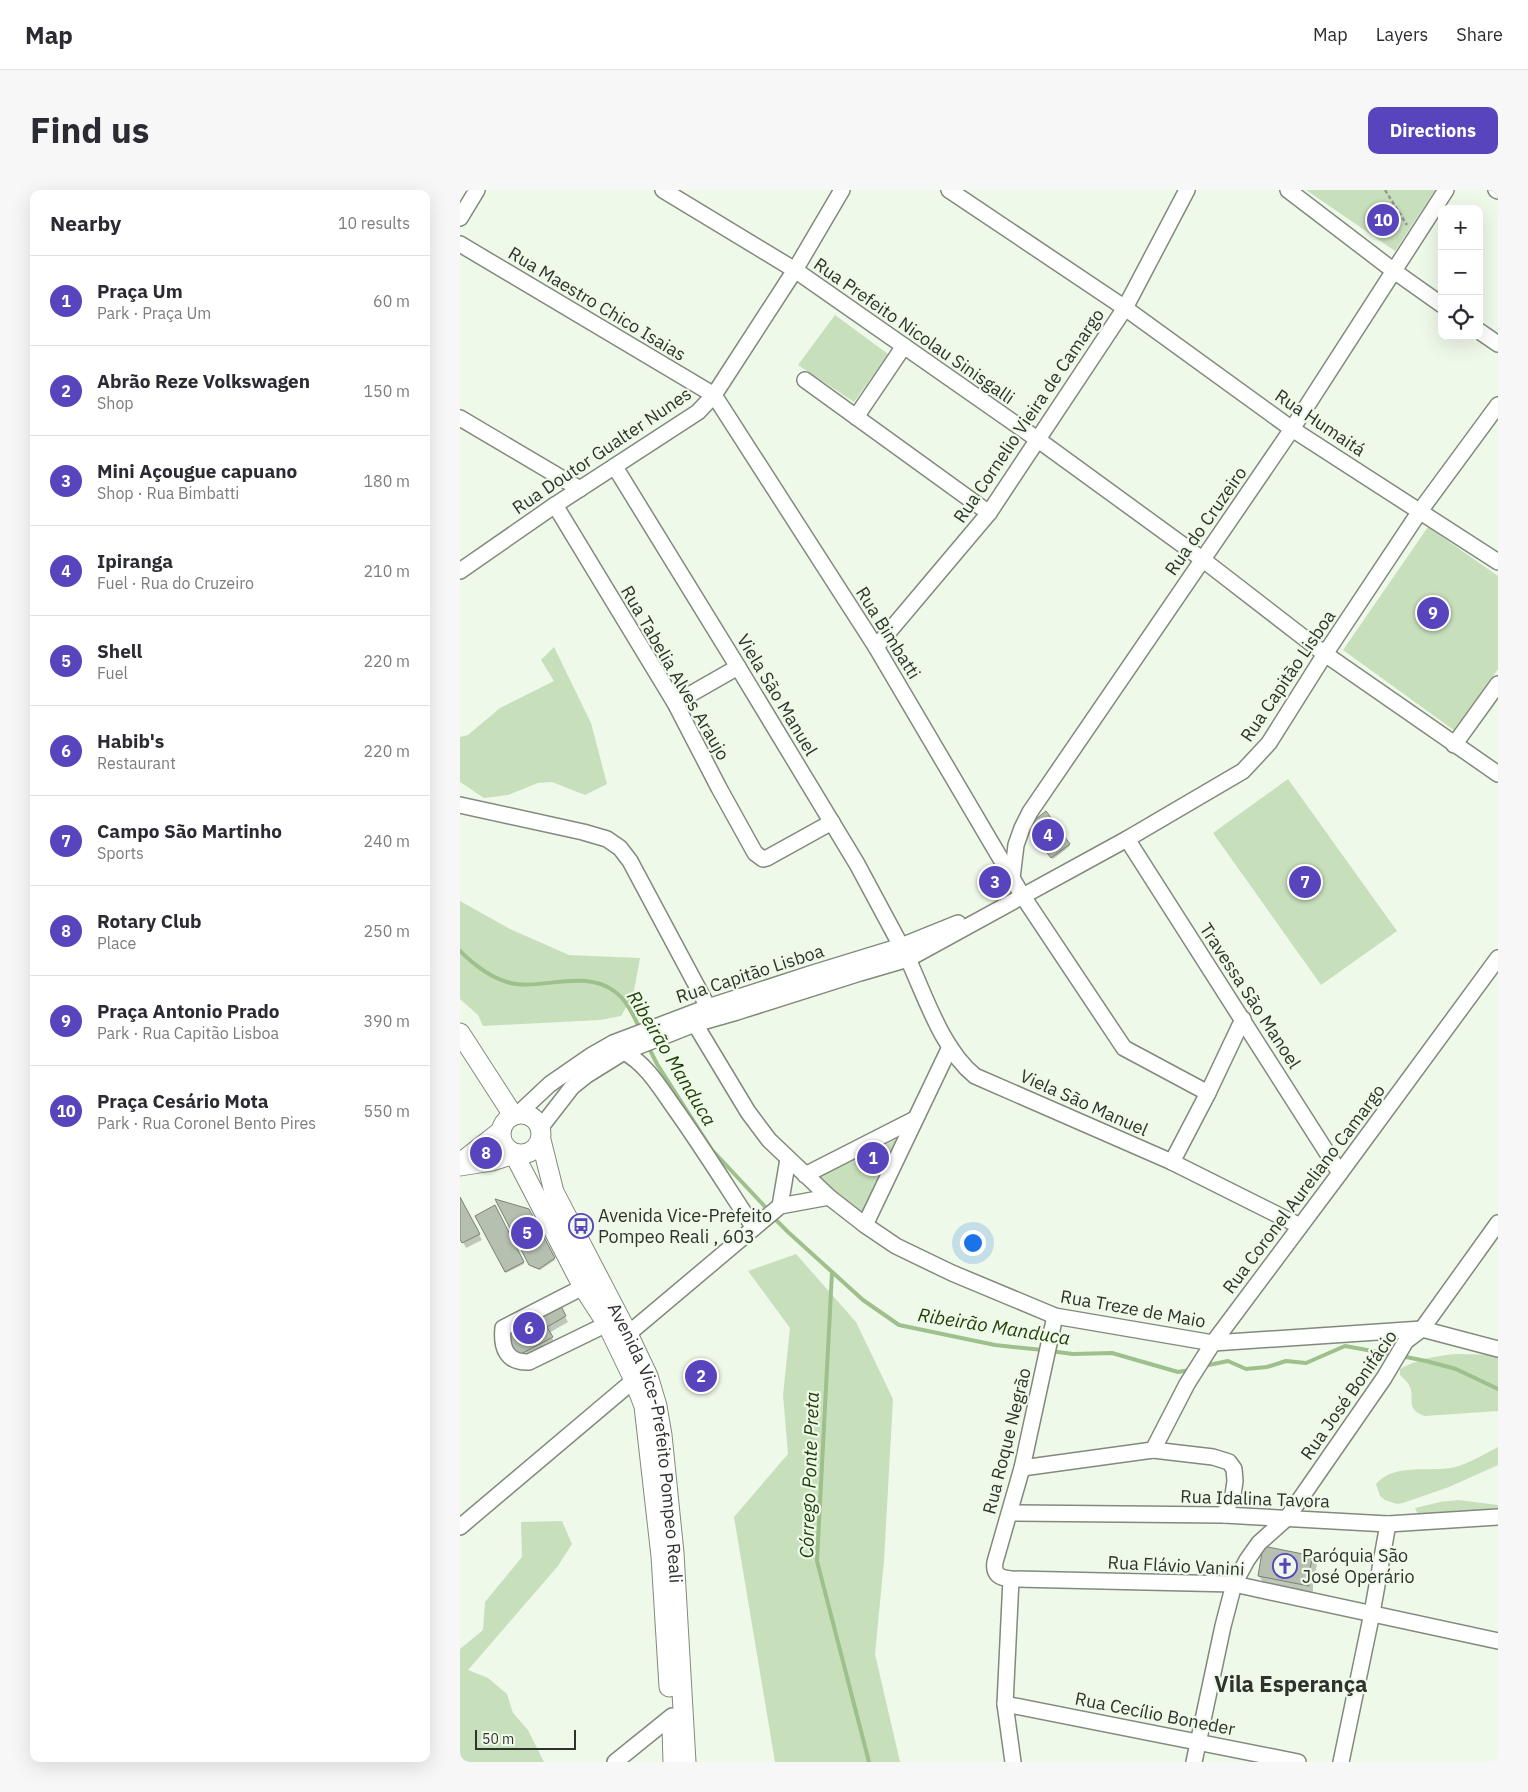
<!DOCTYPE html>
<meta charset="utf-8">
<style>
:root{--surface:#fff;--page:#f7f7f7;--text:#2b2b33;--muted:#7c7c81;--line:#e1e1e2;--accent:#5845bd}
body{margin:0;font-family:"IBM Plex Sans",sans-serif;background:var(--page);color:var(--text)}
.controls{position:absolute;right:15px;top:15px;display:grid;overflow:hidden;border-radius:10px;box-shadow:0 5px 20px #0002}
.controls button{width:45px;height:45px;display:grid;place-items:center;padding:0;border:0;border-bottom:1px solid var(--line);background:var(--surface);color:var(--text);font:25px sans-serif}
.scale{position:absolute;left:15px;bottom:12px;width:101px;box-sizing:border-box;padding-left:5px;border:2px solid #2f332d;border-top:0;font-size:14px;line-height:18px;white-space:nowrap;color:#2f332d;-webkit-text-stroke:4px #eff9e9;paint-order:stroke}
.you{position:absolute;left:512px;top:1052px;width:18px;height:18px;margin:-12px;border:4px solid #fff;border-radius:50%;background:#1a73e8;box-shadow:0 0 0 8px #1a73e833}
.badge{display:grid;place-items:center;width:32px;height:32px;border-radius:50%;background:var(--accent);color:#fff;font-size:16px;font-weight:700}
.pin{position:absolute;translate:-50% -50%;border:2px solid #fff;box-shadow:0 1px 5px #0006}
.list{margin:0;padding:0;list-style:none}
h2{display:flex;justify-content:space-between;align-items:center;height:65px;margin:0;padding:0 20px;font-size:21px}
h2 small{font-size:16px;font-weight:400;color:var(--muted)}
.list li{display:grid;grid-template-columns:32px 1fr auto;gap:15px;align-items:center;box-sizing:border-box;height:90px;padding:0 20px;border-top:1px solid var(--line)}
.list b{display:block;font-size:19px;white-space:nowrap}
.list p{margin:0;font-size:16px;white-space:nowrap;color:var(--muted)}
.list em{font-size:16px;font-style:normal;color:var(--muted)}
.icon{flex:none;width:28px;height:28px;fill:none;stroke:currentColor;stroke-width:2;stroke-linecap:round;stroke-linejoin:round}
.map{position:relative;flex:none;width:1038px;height:1572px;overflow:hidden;border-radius:10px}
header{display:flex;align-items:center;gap:30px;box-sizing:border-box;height:70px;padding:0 25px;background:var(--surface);border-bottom:1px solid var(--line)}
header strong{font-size:24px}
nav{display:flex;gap:28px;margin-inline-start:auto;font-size:18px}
.intro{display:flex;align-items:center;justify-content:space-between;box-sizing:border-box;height:120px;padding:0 30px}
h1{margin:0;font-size:35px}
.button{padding:12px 22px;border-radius:10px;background:var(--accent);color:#fff;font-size:18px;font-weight:700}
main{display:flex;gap:30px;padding:0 30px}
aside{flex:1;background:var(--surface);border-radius:10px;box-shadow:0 5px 20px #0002}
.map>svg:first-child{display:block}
.green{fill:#c8dfbc}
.shadow{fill:#0003}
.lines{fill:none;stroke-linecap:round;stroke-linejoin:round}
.stream{stroke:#9ec08c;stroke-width:4}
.building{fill:#b6c0b1;stroke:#798275}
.minor-casing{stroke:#818a7c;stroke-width:18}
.major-casing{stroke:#818a7c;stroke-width:21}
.path{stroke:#939a8f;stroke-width:2.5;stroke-dasharray:4 2.5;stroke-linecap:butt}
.minor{stroke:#fff;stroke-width:15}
.major{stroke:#fff;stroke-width:19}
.labels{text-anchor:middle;stroke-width:4.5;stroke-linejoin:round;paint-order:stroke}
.street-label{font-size:18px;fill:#2f332d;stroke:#eff9e9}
.poi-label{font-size:18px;fill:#2f332d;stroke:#eff9e9;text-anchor:start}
.water-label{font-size:19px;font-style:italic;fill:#1f3e06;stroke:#eff9e9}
.district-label{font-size:22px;font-weight:bold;fill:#2f332d;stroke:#eff9e9}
</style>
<header>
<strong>Map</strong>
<nav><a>Map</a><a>Layers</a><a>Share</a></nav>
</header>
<div class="intro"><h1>Find us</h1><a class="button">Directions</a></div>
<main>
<aside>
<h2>Nearby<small>10 results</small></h2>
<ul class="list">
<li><span class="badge">1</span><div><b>Praça Um</b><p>Park · Praça Um</p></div><em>60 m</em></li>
<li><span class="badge">2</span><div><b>Abrão Reze Volkswagen</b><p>Shop</p></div><em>150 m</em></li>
<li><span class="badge">3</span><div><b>Mini Açougue capuano</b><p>Shop · Rua Bimbatti</p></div><em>180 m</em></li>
<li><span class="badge">4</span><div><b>Ipiranga</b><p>Fuel · Rua do Cruzeiro</p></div><em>210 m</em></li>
<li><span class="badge">5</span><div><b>Shell</b><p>Fuel</p></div><em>220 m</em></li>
<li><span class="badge">6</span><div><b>Habib's</b><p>Restaurant</p></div><em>220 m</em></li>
<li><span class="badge">7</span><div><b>Campo São Martinho</b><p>Sports</p></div><em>240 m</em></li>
<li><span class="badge">8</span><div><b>Rotary Club</b><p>Place</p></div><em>250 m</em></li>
<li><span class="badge">9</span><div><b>Praça Antonio Prado</b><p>Park · Rua Capitão Lisboa</p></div><em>390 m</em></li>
<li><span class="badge">10</span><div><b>Praça Cesário Mota</b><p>Park · Rua Coronel Bento Pires</p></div><em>550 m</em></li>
</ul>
</aside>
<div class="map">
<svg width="1038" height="1572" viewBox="0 0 1038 1572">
<rect width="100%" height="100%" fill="#eff9e9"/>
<g class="green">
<polygon points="846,0 975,0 935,61"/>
<polygon points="375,125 428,164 394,212 338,175"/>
<polygon points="968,337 1038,386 1038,479 995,541 883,460"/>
<polygon points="94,457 131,533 147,594 125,605 92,592 78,593 48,605 24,608 0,592 0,547 8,545 40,518 94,491 81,470"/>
<polygon points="828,589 937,741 861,795 753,643"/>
<polygon points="0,711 50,739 109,765 180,768 173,806 161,826 140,830 23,836 18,825 0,809"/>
<polygon points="437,949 401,1024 358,987"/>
<polygon points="336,1064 396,1132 433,1209 424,1371 415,1464 440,1572 315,1572 274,1327 328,1264 323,1205 330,1138 288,1081"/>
<path d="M996,1164L1038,1165V1221L965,1226C944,1219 956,1208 949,1195C947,1191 943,1188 940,1185V1179C958,1169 976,1166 996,1164Z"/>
<path d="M1038,1257V1275L989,1297L943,1313L937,1314L925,1310L920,1306L916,1294C935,1272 970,1283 995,1277C1008,1274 1026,1263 1038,1257Z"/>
<polygon points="998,1310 1038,1315 1038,1318 1016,1320 971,1329 958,1325 955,1318 980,1312"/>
<polygon points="102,1331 112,1354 98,1376 8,1480 28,1488 47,1504 53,1523 68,1540 84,1572 0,1572 0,1459 23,1440 25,1412 62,1367 61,1332"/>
</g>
<g class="shadow">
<polygon points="586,623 610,656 593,669 568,636"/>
<polygon points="0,1009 22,1050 6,1058 0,1046"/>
<polygon points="38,1011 68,1020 95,1070 80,1080 71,1076"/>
<polygon points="34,1017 64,1074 46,1083 17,1026"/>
<polygon points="98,1114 108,1132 89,1143 95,1153 63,1170 58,1167 48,1148"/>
<polygon points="853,1367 857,1375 853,1391 853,1403 804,1394 799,1386"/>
</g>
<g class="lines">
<g class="stream">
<path d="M0,761C14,775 35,791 56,794C87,798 125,780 154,801C167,810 173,825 180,839"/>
<polyline points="188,856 197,874 252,960 309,1021"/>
<polyline points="313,1027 328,1042 403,1110 439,1135 535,1155 583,1160"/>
<polyline points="372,1082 357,1371 409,1572"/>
<polyline points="590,1161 613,1164 652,1163 718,1182 730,1180"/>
<polyline points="941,1166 966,1171 996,1179 1038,1199"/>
<polyline points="744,1176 768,1171 786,1179 807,1177 826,1171 846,1173 885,1156 935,1165"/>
</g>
</g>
<g class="building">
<polygon points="586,621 610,654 591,668 567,636"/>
<polygon points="0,1007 20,1044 2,1053 0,1049"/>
<polygon points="35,1009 69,1019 95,1068 79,1079 69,1075"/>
<polygon points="35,1015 64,1072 45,1082 15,1026"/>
<polygon points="99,1112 106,1126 87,1137 93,1147 59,1165 50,1155 49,1139"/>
<polygon points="803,1356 853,1366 849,1382 849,1396 798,1386"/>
</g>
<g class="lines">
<defs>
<g id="minor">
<polyline points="203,0 335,80 577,249 742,369 865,464 1038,584"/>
<polyline points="489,0 665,118 832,239 1038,372"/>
<polyline points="828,0 934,81 982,115"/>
<polyline points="1036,0 1038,1"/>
<polyline points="0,28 17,0"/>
<polyline points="0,54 254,205 416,457 562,705 664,858 748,903"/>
<polyline points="1019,141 1038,154"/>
<polyline points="345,190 529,323"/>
<polyline points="396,227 444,156"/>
<polyline points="0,228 120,299"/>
<polyline points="155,277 278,477 397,674 441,756"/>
<polyline points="95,315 215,513 259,598 295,663 303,669 307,668 372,632"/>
<polyline points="0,381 95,315 238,222 254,205 335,80 382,0"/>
<polyline points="416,457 529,323 665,118 727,0"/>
<polyline points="215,513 278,477"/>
<polyline points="994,555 1038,494"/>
<polyline points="0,615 123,642 147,649 160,658 170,671 248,817"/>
<polyline points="667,649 880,983"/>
<polyline points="552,688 556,655 562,638 570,622 832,239 986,0"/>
<path d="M448,769C466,808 482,859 515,886L712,972L840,1036"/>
<polyline points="235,834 288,922 309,950 369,1007 405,1035 436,1056 492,1083 595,1126 753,1153 962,1139 1038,1159"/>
<path d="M164,862C186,874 199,896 213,916C241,955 267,997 294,1038"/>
<polyline points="59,923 90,894 132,865 153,853 248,817 350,784 441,756 498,733"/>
<polyline points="81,937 112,897 127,885 164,862 235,834 277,822 400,783 448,769 667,649 783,581 809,553 865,464 960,321 1038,215"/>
<polyline points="712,972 748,903 783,829"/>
<polyline points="345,985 455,929"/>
<polyline points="320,1016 328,969"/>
<polyline points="405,1035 490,857"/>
<path d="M123,1097L43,1138C41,1157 46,1173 69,1172L147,1134"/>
<path d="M595,1126L562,1278L535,1372C533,1385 540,1388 551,1389L774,1394L1038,1451"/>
<polyline points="168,1144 320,1016 369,1007"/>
<polyline points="693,1260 727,1194 753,1153 880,983 1038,768"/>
<polyline points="562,1278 693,1260 753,1267 769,1272 774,1279 775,1291 773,1305 764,1325"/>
<polyline points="550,1323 764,1325 928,1334 1038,1327"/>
<polyline points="0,1337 174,1190"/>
<polyline points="551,1389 545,1514 553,1572"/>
<polyline points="545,1514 838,1572"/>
<polyline points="155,1572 212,1526"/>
<polyline points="734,1572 763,1436 774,1394 787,1370 799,1353 827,1328 924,1188 946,1151 962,1139 1038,1033"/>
<polyline points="881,1572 912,1423 928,1334"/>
</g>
<g id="major">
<polyline points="0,843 53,925"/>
<circle cx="61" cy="944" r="20"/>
<path id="s1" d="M81,950L94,1002L168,1144L188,1186L197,1216L202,1245L214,1363L226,1572"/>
<polyline points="54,964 123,1097 147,1134 174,1190 184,1216 201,1366 209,1497"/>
<polyline points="0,973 41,941"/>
<polyline points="0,976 32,971 54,964"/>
<polyline points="212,1539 213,1572"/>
</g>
</defs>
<use href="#minor" class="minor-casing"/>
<use href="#major" class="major-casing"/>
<polyline class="path" points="925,0 947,35"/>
<use href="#minor" class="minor"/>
<use href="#major" class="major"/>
</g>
<defs>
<symbol id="bus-ring" viewBox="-11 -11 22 22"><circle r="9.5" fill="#eff9e9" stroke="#5845bd" stroke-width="1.5"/><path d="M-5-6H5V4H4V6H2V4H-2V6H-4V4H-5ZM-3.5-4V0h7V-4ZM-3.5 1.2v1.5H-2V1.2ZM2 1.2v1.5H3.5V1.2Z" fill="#5845bd"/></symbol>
<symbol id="church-ring" viewBox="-11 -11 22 22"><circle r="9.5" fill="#eff9e9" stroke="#5845bd" stroke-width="1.5"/><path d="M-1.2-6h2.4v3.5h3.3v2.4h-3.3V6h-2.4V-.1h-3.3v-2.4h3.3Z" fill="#5845bd"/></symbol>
</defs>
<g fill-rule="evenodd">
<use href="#bus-ring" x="107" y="1022" width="28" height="28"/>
<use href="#church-ring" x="811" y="1362" width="28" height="28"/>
</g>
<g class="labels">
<g class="street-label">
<text transform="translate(137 114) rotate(31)" y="6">Rua Maestro Chico Isaias</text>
<text transform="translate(454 141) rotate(35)" y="6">Rua Prefeito Nicolau Sinisgalli</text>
<text transform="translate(569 226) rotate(-56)" y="6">Rua Cornelio Vieira de Camargo</text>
<text transform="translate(860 233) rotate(34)" y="6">Rua Humaitá</text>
<text transform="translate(142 261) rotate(-34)" y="6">Rua Doutor Gualter Nunes</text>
<text transform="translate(746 331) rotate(-55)" y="6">Rua do Cruzeiro</text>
<text transform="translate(428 443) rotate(58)" y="6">Rua Bimbatti</text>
<text transform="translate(215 483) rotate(60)" y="6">Rua Tabelia Alves Araujo</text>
<text transform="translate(828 486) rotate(-56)" y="6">Rua Capitão Lisboa</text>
<text transform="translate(317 505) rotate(59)" y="6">Viela São Manuel</text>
<text transform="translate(290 784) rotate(-18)" y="6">Rua Capitão Lisboa</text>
<text transform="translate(790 806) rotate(57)" y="6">Travessa São Manoel</text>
<text transform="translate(624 913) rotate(24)" y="6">Viela São Manuel</text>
<text transform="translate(844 999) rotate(-53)" y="6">Rua Coronel Aureliano Camargo</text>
<text transform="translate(673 1119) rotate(10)" y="6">Rua Treze de Maio</text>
<text transform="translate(889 1205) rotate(-55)" y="6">Rua José Bonifácio</text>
<text transform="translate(547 1251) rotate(-76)" y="6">Rua Roque Negrão</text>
<text dy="6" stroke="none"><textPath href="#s1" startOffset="325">Avenida Vice-Prefeito Pompeo Reali</textPath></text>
<text transform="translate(795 1309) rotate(2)" y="6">Rua Idalina Tavora</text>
<text transform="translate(716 1376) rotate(3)" y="6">Rua Flávio Vanini</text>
<text transform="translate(695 1524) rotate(11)" y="6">Rua Cecílio Boneder</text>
</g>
<g class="poi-label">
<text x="138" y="1032">Avenida Vice-Prefeito<tspan x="138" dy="21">Pompeo Reali , 603</tspan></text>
<text x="842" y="1372">Paróquia São<tspan x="842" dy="21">José Operário</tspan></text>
</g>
<g class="water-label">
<text transform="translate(212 868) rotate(59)" y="7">Ribeirão Manduca</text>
<text transform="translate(534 1136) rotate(9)" y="7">Ribeirão Manduca</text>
<text transform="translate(349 1285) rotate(-88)" y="7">Córrego Ponte Preta</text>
</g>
<g class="district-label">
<text x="831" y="1502">Vila Esperança</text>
</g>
</g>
</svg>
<div class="controls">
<button>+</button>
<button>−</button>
<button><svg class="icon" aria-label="locate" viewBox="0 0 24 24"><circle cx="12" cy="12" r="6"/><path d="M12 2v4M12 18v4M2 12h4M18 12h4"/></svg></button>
</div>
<div class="scale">50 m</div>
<div class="you"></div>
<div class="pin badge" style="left:413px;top:968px">1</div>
<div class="pin badge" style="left:241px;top:1186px">2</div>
<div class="pin badge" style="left:535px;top:692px">3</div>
<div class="pin badge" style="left:588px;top:645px">4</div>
<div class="pin badge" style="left:67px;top:1043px">5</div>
<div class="pin badge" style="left:69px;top:1138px">6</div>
<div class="pin badge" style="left:845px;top:692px">7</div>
<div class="pin badge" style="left:26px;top:963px">8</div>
<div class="pin badge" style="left:973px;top:423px">9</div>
<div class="pin badge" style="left:923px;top:30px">10</div>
</div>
</main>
